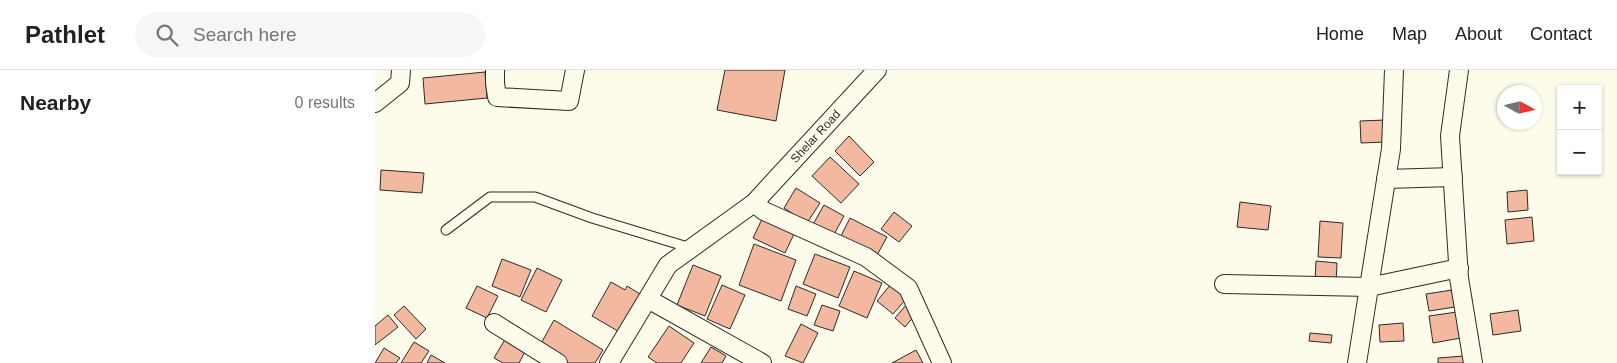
<!DOCTYPE html>
<meta charset="utf-8">
<style>
:root{--surface:#fff;--page:#f6f6f6;--text:#202124;--muted:#757577;--line:#e0e0e0}
body{margin:0;font-family:Helvetica,sans-serif;background:var(--page);color:var(--text)}
.controls{position:absolute;right:15px;top:15px;display:grid;overflow:hidden;border-radius:0px;box-shadow:0 1px 4px #0004}
.controls button{width:45px;height:45px;display:grid;place-items:center;padding:0;border:0;border-bottom:1px solid var(--line);background:var(--surface);color:var(--text);font:25px sans-serif}
.compass{position:absolute;left:1122px;top:15px;width:45px;height:45px;border-radius:50%;background:var(--surface);box-shadow:0 1px 4px #0004;rotate:98deg}
.list{margin:0;padding:0;list-style:none}
h2{display:flex;justify-content:space-between;align-items:center;height:65px;margin:0;padding:0 20px;font-size:21px}
h2 small{font-size:16px;font-weight:400;color:var(--muted)}
.icon{flex:none;width:28px;height:28px;fill:none;stroke:currentColor;stroke-width:2;stroke-linecap:round;stroke-linejoin:round}
.map{position:relative;flex:none;width:1242px;height:293px;overflow:hidden}
header{display:flex;align-items:center;gap:30px;box-sizing:border-box;height:70px;padding:0 25px;background:var(--surface);border-bottom:1px solid var(--line)}
header strong{font-size:24px}
nav{display:flex;gap:28px;margin-inline-start:auto;font-size:18px}
.search{width:350px;height:45px;background:var(--page);display:flex;align-items:center;gap:12px;box-sizing:border-box;padding:0 18px;border-radius:28px;color:var(--muted);font-size:19px}
main{display:flex}
aside{flex:1;background:var(--surface)}
.map>svg:first-child{display:block}
.building{fill:#f2b8a0;stroke:#2b2b2b}
.lines{fill:none;stroke-linecap:round;stroke-linejoin:round}
.lane-casing{stroke:#2b2b2b;stroke-width:11}
.street-casing{stroke:#2b2b2b;stroke-width:20}
.lane{stroke:#fdfbea;stroke-width:9}
.street{stroke:#fdfbea;stroke-width:18}
.labels{text-anchor:middle;stroke-width:4;stroke-linejoin:round;paint-order:stroke}
.street-label{font-size:12px;fill:#2b2b2b;stroke:#fdfbea}
</style>
<header>
<strong>Pathlet</strong>
<div class="search"><svg class="icon" aria-label="search" viewBox="0 0 24 24"><circle cx="10" cy="10" r="6"/><path d="M15 15l6 6"/></svg>Search here</div>
<nav><a>Home</a><a>Map</a><a>About</a><a>Contact</a></nav>
</header>
<main>
<aside>
<h2>Nearby<small>0 results</small></h2>
<ul class="list">
</ul>
</aside>
<div class="map">
<svg width="1242" height="293" viewBox="0 0 1242 293">
<rect width="100%" height="100%" fill="#fdfbea"/>
<g class="building">
<polygon points="350,0 410,0 401,51 342,40"/>
<polygon points="110,2 112,28 50,34 48,8"/>
<polygon points="1010,50 1011,72 986,73 985,51"/>
<polygon points="474,66 499,92 485,106 460,81"/>
<polygon points="455,87 484,114 466,133 437,106"/>
<polygon points="6,100 49,103 47,123 5,120"/>
<polygon points="421,118 445,133 432,153 409,138"/>
<polygon points="1152,120 1153,140 1133,142 1132,122"/>
<polygon points="865,132 896,136 893,160 862,157"/>
<polygon points="449,135 469,146 457,168 437,156"/>
<polygon points="519,142 537,156 524,172 506,159"/>
<polygon points="1157,147 1159,171 1132,174 1130,150"/>
<polygon points="475,148 512,167 501,187 465,168"/>
<polygon points="387,149 419,164 410,183 378,168"/>
<polygon points="945,151 968,153 966,188 943,187"/>
<polygon points="379,174 421,190 406,231 364,215"/>
<polygon points="440,184 475,197 463,228 428,214"/>
<polygon points="127,189 156,200 145,227 117,216"/>
<polygon points="941,191 962,193 961,213 940,212"/>
<polygon points="318,195 346,206 330,246 302,235"/>
<polygon points="162,198 187,210 171,242 146,230"/>
<polygon points="479,201 507,213 492,248 464,236"/>
<polygon points="236,212 250,220 252,216 270,227 248,264 217,246"/>
<polygon points="516,214 532,228 518,244 502,231"/>
<polygon points="347,215 370,225 355,259 332,249"/>
<polygon points="102,216 123,226 112,248 91,238"/>
<polygon points="421,216 441,224 432,246 413,239"/>
<polygon points="1077,220 1080,237 1054,241 1051,224"/>
<polygon points="447,235 465,241 458,261 439,255"/>
<polygon points="531,235 541,244 530,257 520,248"/>
<polygon points="29,236 51,259 41,269 19,245"/>
<polygon points="1143,240 1146,261 1118,265 1115,244"/>
<polygon points="1082,242 1086,268 1058,273 1054,246"/>
<polygon points="13,245 23,257 0,275 0,256"/>
<polygon points="179,250 228,280 220,293 191,293 164,277"/>
<polygon points="1028,253 1029,271 1005,272 1004,255"/>
<polygon points="426,254 443,263 428,293 410,286"/>
<polygon points="294,256 319,273 306,293 282,293 273,287"/>
<polygon points="935,263 957,265 956,273 934,271"/>
<polygon points="132,266 152,278 144,293 128,293 119,288"/>
<polygon points="39,272 54,281 46,293 26,293"/>
<polygon points="336,277 351,286 347,293 326,293"/>
<polygon points="9,278 25,288 21,293 0,293"/>
<polygon points="541,280 548,293 517,293"/>
<polygon points="56,285 70,293 52,293"/>
<polygon points="1089,286 1090,293 1063,293 1063,288"/>
</g>
<g class="lines">
<defs>
<polyline id="lane" points="71,160 115,127 160,127 217,148 316,178"/>
<g id="street">
<polyline points="120,0 120,13 122,27 194,31 200,0"/>
<polyline points="1084,0 1075,66 1084,208 1098,293"/>
<polyline points="0,33 25,13 26,0"/>
<polyline points="1011,109 1078,107"/>
<polyline points="379,133 389,141 491,187 533,218 567,293"/>
<polyline points="849,214 994,217 1016,79 1019,0"/>
<polyline points="273,229 387,293"/>
<polyline points="119,253 183,293"/>
<path id="s1" d="M234,293L293,195L379,133L502,0"/>
<polyline points="982,293 994,217 1084,198"/>
</g>
</defs>
<use href="#lane" class="lane-casing"/>
<use href="#street" class="street-casing"/>
<use href="#lane" class="lane"/>
<use href="#street" class="street"/>
</g>
<g class="labels">
<g class="street-label">
<text dy="4" stroke="none"><textPath href="#s1" startOffset="311">Shelar Road</textPath></text>
</g>
</g>
</svg>
<div class="controls">
<button>+</button>
<button>−</button>
</div>
<svg class="compass" viewBox="-18 -18 36 36"><path d="M0-13l5 13h-10z" fill="#e53935"/><path d="M0 13l5-13h-10z" fill="#757577"/></svg>
</div>
</main>
